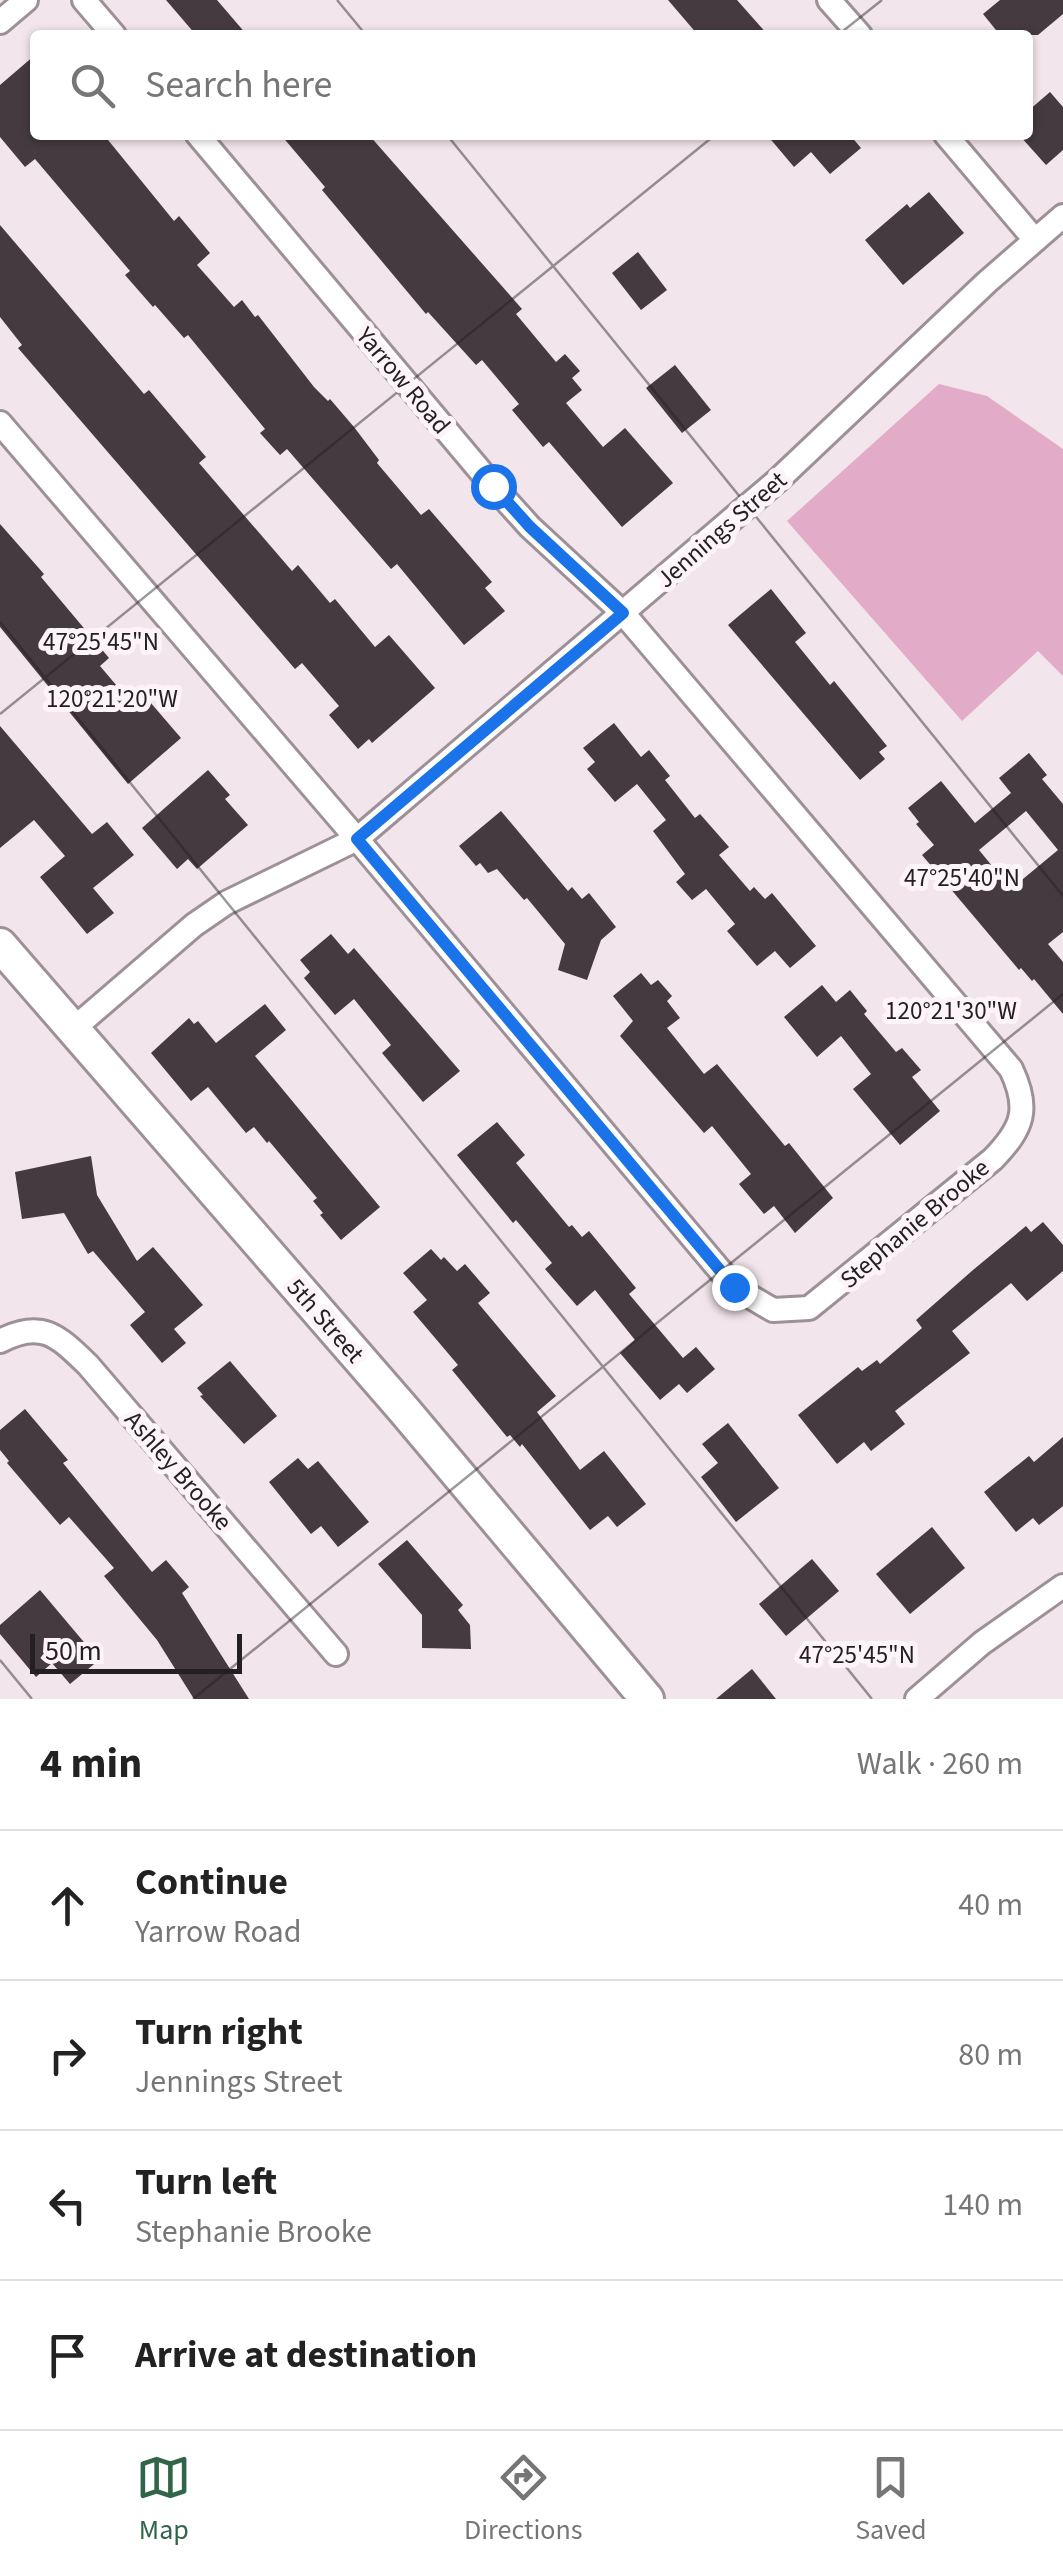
<!DOCTYPE html>
<meta charset="utf-8">
<style>
:root{--surface:#fff;--page:#f2f2f2;--text:#222;--muted:#767676;--line:#e0e0e0;--accent:#316549}
body{margin:0;font-family:"Source Sans 3",sans-serif;background:var(--page);color:var(--text)}
.scale{position:absolute;left:30px;bottom:25px;width:212px;box-sizing:border-box;padding-left:10px;border:5px solid #242022;border-top:0;font-size:28px;line-height:35px;white-space:nowrap;color:#242022;-webkit-text-stroke:8px #fdf3f8;paint-order:stroke}
.stop{position:absolute;width:30px;height:30px;margin:-22px;border:8px solid #1a73e8;border-radius:50%;background:#fff}
.stop.end{background:#1a73e8;border-color:#fff;box-shadow:0 2px 10px #0008}
.list{margin:0;padding:0;list-style:none}
h2{display:flex;justify-content:space-between;align-items:center;height:130px;margin:0;padding:0 40px;font-size:42px}
h2 small{font-size:32px;font-weight:400;color:var(--muted)}
.list li{display:grid;grid-template-columns:65px 1fr auto;gap:30px;align-items:center;box-sizing:border-box;height:150px;padding:0 40px;border-top:2px solid var(--line)}
.list b{display:block;font-size:38px;white-space:nowrap}
.list p{margin:0;font-size:32px;white-space:nowrap;color:var(--muted)}
.list em{font-size:32px;font-style:normal;color:var(--muted)}
.icon{flex:none;width:55px;height:55px;fill:none;stroke:currentColor;stroke-width:2;stroke-linecap:round;stroke-linejoin:round}
.map{position:relative;flex:none;width:1063px;height:1699px;overflow:hidden}
.search{position:absolute;background:var(--surface);box-shadow:0 2px 8px #0004;left:30px;right:30px;top:30px;height:110px;display:flex;align-items:center;gap:25px;box-sizing:border-box;padding:0 35px;border-radius:10px;color:var(--muted);font-size:38px}
.sheet{height:730px;background:var(--surface)}
nav{display:flex;justify-content:space-around;align-items:center;box-sizing:border-box;height:140px;border-top:2px solid var(--line);background:var(--surface);font-size:28px;color:var(--muted)}
nav a{display:grid;justify-items:center;gap:5px}
nav .on{color:var(--accent)}
.map>svg:first-child{display:block}
.green{fill:#e2acc8}
.building{fill:#443a3f;fill-rule:evenodd}
.lines{fill:none;stroke-linecap:round;stroke-linejoin:round}
.street-casing{stroke:#9d9197;stroke-width:28}
.secondary-casing{stroke:#9d9197;stroke-width:38}
.street{stroke:#fff;stroke-width:22}
.secondary{stroke:#fff;stroke-width:32}
.route{stroke:#1a73e8;stroke-width:12}
.ticks{fill:none;stroke:#242022;stroke-width:2.5;stroke-opacity:0.45}
.labels{text-anchor:middle;stroke-width:10;stroke-linejoin:round;paint-order:stroke}
.street-label{font-size:25px;fill:#242022;stroke:#fdf3f8}
.ticks-label{font-size:25px;text-anchor:middle;fill:#242022;stroke:#fdf3f8;stroke-width:10;stroke-linejoin:round;paint-order:stroke}
</style>
<div class="map">
<svg width="1063" height="1699" viewBox="0 0 1063 1699">
<rect width="100%" height="100%" fill="#f2e5eb"/>
<polygon class="green" points="939,384 987,396 1063,449 1063,676 1038,651 962,721 787,521"/>
<g class="building">
<polygon points="166,0 217,0 247,35 196,35"/>
<polygon points="668,0 737,0 768,35 698,35"/>
<polygon points="1000,0 1063,0 1063,14 1038,35 1000,35 983,14"/>
<polygon points="35,55 35,135 104,135 174,221 179,216 210,253 197,265 234,307 242,300 255,317 258,315 314,387 328,401 330,399 354,427 379,460 377,463 421,515 429,509 492,582 485,588 505,611 464,645 397,564 391,569 287,449 280,455 260,433 265,429 188,335 184,338 155,305 153,307 125,275 130,271 35,159 25,167 0,137 0,85"/>
<polygon points="1050,92 1063,107 1063,150 1046,165 1020,136 1028,135 1028,111"/>
<polygon points="281,135 369,135 522,309 516,314 556,362 565,354 580,371 572,378 582,390 566,403 603,447 625,428 673,483 622,527 549,442 543,447 512,410 519,404 482,360 476,365 428,312 426,314 322,190 325,187"/>
<polygon points="767,135 850,135 861,148 830,174 811,152 794,167"/>
<polygon points="929,192 964,233 903,285 865,240 907,204 910,208"/>
<polygon points="0,225 144,394 149,390 206,457 199,463 292,571 298,565 330,603 335,599 375,647 389,635 435,688 372,743 369,739 358,749 329,715 339,706 302,663 295,669 18,348 22,345 0,317"/>
<polygon points="638,252 667,290 641,310 612,273"/>
<polygon points="675,365 711,410 682,433 646,388"/>
<polygon points="0,524 44,574 41,577 109,658 100,666 139,712 150,702 181,738 128,784 0,627"/>
<polygon points="771,589 806,633 795,642 830,685 834,681 887,746 879,752 885,759 860,780 728,625"/>
<polygon points="614,723 641,757 649,750 670,776 665,780 695,818 700,814 729,847 719,855 750,891 754,887 765,899 772,893 816,946 790,968 775,951 757,966 727,931 735,924 706,889 692,900 676,882 685,874 653,831 666,820 637,784 615,802 587,769 595,762 583,748"/>
<polygon points="0,726 92,834 107,822 134,855 93,888 114,913 87,934 40,877 65,856 34,820 0,848"/>
<path d="M1029,753L1047,775L1042,779L1063,804V932L1048,944L1063,962V1014L1034,979L1032,981L1021,968L1019,970L922,855L934,845L916,824L919,822L908,808L941,781L975,823L1011,793L999,778ZM1026,811L1058,850L1011,889L979,850Z"/>
<polygon points="208,770 230,795 225,799 248,825 197,869 188,859 177,869 142,828"/>
<polygon points="501,811 568,891 572,887 582,899 589,893 616,927 601,940 587,980 558,970 565,944 527,898 524,900 497,869 488,873 480,863 476,866 459,846"/>
<polygon points="331,934 348,954 354,948 460,1071 423,1102 382,1053 391,1045 354,999 335,1015 304,978 310,972 300,960"/>
<polygon points="641,973 651,985 658,980 672,996 667,1001 680,1018 667,1028 704,1074 717,1064 785,1146 789,1143 833,1198 795,1233 774,1206 764,1214 739,1184 751,1174 712,1126 704,1133 620,1036 633,1021 613,996"/>
<polygon points="822,985 836,1002 850,990 867,1011 864,1014 896,1052 902,1048 921,1070 912,1077 940,1111 900,1145 853,1089 871,1074 841,1036 817,1057 784,1017"/>
<polygon points="265,1004 286,1030 255,1056 380,1207 341,1240 320,1215 323,1213 313,1201 317,1198 269,1141 267,1143 254,1127 246,1133 208,1087 191,1101 151,1053 189,1018 194,1024 198,1021 216,1043"/>
<polygon points="497,1122 525,1155 516,1163 569,1227 572,1225 582,1237 589,1231 636,1288 629,1294 683,1358 696,1347 715,1369 687,1393 679,1384 660,1400 620,1353 635,1340 595,1290 577,1306 545,1269 552,1263 516,1220 513,1223 457,1155"/>
<polygon points="91,1156 97,1195 137,1261 153,1247 203,1305 174,1329 186,1343 162,1363 130,1325 145,1312 93,1251 88,1254 64,1213 22,1219 15,1172"/>
<polygon points="1043,1222 1063,1245 1063,1271 1027,1301 1011,1283 952,1331 970,1353 895,1411 905,1424 871,1451 864,1442 837,1464 798,1415 858,1367 862,1371 877,1360 880,1364 922,1328 916,1320 973,1270 1026,1226 1031,1232"/>
<polygon points="431,1249 441,1260 444,1257 457,1271 465,1264 490,1293 478,1303 556,1396 537,1412 580,1470 604,1451 646,1504 617,1527 608,1516 590,1530 522,1444 520,1447 510,1435 507,1437 452,1370 458,1365 413,1312 427,1300 403,1273"/>
<polygon points="230,1361 277,1416 244,1444 200,1396 203,1395 197,1388"/>
<polygon points="25,1409 68,1460 63,1463 152,1572 166,1560 189,1587 182,1593 249,1699 194,1699 157,1640 104,1576 114,1568 69,1517 60,1525 7,1463 9,1461 0,1450 0,1430"/>
<polygon points="728,1423 779,1488 736,1522 701,1477 718,1463 702,1444"/>
<polygon points="1063,1437 1063,1506 1039,1525 1033,1518 1016,1532 984,1492 1029,1456 1034,1462"/>
<polygon points="298,1458 308,1469 318,1461 369,1522 338,1547 321,1526 311,1534 269,1482"/>
<polygon points="932,1527 965,1568 910,1614 876,1574"/>
<polygon points="407,1540 463,1605 458,1610 470,1625 471,1649 422,1648 422,1615 378,1564"/>
<polygon points="812,1559 839,1591 786,1636 759,1604"/>
<polygon points="40,1590 99,1660 70,1684 52,1663 36,1677 0,1634 0,1625"/>
<polygon points="752,1669 776,1699 716,1699"/>
</g>
<g class="lines">
<defs>
<g id="street">
<polyline points="84,0 114,35"/>
<polyline points="829,0 860,35"/>
<polyline points="0,22 26,0"/>
<polyline points="946,135 1035,240"/>
<path d="M0,423L357,839L734,1287L773,1310L809,1308L993,1159C1023,1128 1030,1109 1011,1069L623,613L530,527L493,486L198,135"/>
<polyline points="72,1030 194,925 226,903 357,839 778,480 987,282 1063,216"/>
<path d="M0,1341C42,1319 58,1336 88,1365L336,1654"/>
<polyline points="917,1699 982,1643 1063,1586"/>
</g>
<polyline id="secondary" points="0,945 404,1410 647,1699"/>
</defs>
<use href="#street" class="street-casing"/>
<use href="#secondary" class="secondary-casing"/>
<use href="#street" class="street"/>
<use href="#secondary" class="secondary"/>
</g>
<g class="lines">
<polyline class="route" points="493,486 530,527 623,613 357,839 734,1287"/>
</g>
<path class="ticks" d="M337,0L366,35M838,35L882,0M447,135L1063,896M0,622L872,1699M0,714L715,135M0,1660L32,1699M193,1699L1063,994"/>
<g class="labels">
<g class="street-label">
<text transform="translate(404 380) rotate(50)" y="9">Yarrow Road</text>
<text transform="translate(721 529) rotate(-41)" y="9">Jennings Street</text>
<text transform="translate(914 1223) rotate(-40)" y="9">Stephanie Brooke</text>
<text transform="translate(326 1320) rotate(49)" y="9">5th Street</text>
<text transform="translate(179 1470) rotate(49)" y="9">Ashley Brooke</text>
</g>
</g>
<g class="ticks-label">
<text x="101" y="650">47°25'45"N</text>
<text x="112" y="707">120°21'20"W</text>
<text x="962" y="886">47°25'40"N</text>
<text x="951" y="1019">120°21'30"W</text>
<text x="857" y="1663">47°25'45"N</text>
</g>
</svg>
<div class="scale">50 m</div>
<div class="stop" style="left:493px;top:486px"></div>
<div class="stop end" style="left:734px;top:1287px"></div>
<div class="search"><svg class="icon" aria-label="search" viewBox="0 0 24 24"><circle cx="10" cy="10" r="6"/><path d="M15 15l6 6"/></svg>Search here</div>
</div>
<section class="sheet">
<h2>4 min<small>Walk · 260 m</small></h2>
<ul class="list">
<li><svg class="icon" aria-label="ahead" viewBox="0 0 24 24"><path d="M12 20V5M6 11l6-6 6 6"/></svg><div><b>Continue</b><p>Yarrow Road</p></div><em>40 m</em></li>
<li><svg class="icon" aria-label="right" viewBox="0 0 24 24"><path d="M7 20v-9h11M14 6l5 5-5 5"/></svg><div><b>Turn right</b><p>Jennings Street</p></div><em>80 m</em></li>
<li><svg class="icon" aria-label="left" viewBox="0 0 24 24"><path d="M17 20v-9H6M10 6l-5 5 5 5"/></svg><div><b>Turn left</b><p>Stephanie Brooke</p></div><em>140 m</em></li>
<li><svg class="icon" aria-label="arrive" viewBox="0 0 24 24"><path d="M6 21V4h12l-3 4 3 4H6"/></svg><div><b>Arrive at destination</b></div></li>
</ul>
</section>
<nav>
<a class="on"><svg class="icon" aria-label="map" viewBox="0 0 24 24"><path d="M3 6l6-2 6 2 6-2v14l-6 2-6-2-6 2zM9 4v14M15 6v14"/></svg>Map</a>
<a><svg class="icon" aria-label="directions" viewBox="0 0 24 24"><path d="M12 3l9 9-9 9-9-9zM9 14v-3h6M13 9l2 2-2 2"/></svg>Directions</a>
<a><svg class="icon" aria-label="saved" viewBox="0 0 24 24"><path d="M7 4h10v16l-5-4-5 4z"/></svg>Saved</a>
</nav>
